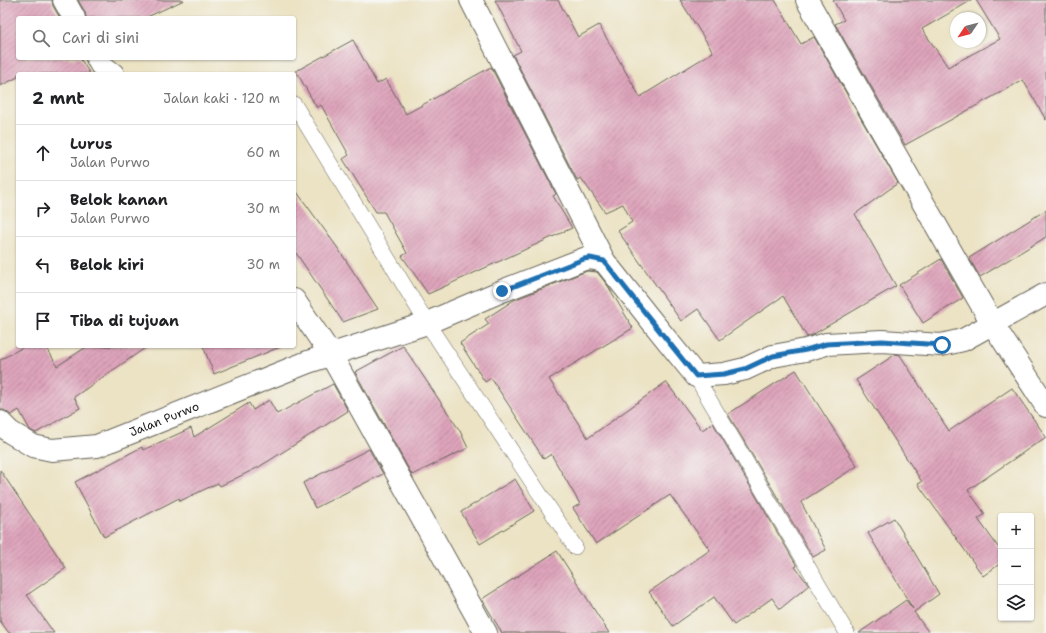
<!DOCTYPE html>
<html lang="id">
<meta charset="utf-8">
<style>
:root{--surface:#fff;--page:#f2f2f2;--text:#202124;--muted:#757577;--line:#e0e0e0}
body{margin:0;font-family:"Shantell Sans",sans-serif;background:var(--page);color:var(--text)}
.controls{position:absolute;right:12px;bottom:12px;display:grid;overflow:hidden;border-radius:4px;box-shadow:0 1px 3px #0004}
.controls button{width:36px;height:36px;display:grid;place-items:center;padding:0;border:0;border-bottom:1px solid var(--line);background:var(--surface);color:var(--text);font:20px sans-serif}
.compass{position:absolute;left:950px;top:12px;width:36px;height:36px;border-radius:50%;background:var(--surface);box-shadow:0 1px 3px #0004;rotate:235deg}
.stop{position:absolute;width:12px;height:12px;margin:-9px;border:3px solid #1f6fb2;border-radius:50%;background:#fff}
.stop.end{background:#1f6fb2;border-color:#fff;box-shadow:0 1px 4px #0008}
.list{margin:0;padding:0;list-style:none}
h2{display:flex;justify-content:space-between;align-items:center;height:52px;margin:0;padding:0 16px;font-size:17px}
h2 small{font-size:13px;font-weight:400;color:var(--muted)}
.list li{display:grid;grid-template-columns:26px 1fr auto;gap:12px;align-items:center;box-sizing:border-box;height:56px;padding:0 16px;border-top:1px solid var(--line)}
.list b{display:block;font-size:15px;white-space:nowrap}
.list p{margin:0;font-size:13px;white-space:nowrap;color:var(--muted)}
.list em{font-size:13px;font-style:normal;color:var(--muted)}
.icon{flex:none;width:22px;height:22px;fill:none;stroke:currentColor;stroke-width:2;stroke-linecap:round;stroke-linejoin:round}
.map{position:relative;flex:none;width:1046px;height:633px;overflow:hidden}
.search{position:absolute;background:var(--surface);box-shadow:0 1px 3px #0004;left:16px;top:16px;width:280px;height:44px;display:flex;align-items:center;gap:10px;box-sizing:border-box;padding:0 14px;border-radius:4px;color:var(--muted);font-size:15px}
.panel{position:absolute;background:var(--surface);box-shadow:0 1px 3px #0004;left:16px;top:72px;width:280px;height:276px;border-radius:4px}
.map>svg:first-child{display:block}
.building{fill:url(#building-hatch)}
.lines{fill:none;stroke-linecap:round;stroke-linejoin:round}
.lane-casing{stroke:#656257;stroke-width:16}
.street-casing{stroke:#656257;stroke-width:24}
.lane{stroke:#fff;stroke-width:15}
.street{stroke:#fff;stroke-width:22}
.route{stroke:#1f6fb2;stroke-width:5}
.labels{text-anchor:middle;stroke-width:3.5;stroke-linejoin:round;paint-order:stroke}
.street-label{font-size:12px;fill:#1c1c1c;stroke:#f6f6f2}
</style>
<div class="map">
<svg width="1046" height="633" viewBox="0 0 1046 633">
<defs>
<pattern id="building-hatch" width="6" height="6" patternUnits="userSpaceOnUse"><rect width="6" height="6" fill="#dea4bb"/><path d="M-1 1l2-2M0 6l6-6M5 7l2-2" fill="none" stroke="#b38597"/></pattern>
</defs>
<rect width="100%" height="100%" fill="#f6f6f2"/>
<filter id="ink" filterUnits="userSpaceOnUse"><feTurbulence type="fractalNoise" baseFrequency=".025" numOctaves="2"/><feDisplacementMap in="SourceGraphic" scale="8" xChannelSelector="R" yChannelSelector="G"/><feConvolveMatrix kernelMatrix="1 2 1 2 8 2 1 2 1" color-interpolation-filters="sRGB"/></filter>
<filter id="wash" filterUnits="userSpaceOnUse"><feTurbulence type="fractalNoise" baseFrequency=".012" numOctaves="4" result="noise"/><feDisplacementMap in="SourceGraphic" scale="16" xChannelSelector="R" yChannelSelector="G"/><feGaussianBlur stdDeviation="0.9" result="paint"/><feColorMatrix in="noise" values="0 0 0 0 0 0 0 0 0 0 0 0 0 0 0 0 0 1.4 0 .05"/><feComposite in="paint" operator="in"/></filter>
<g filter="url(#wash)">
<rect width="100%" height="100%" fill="#ece3c5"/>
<g id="blocks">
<g class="building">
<polygon points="0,0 52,0 53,6 60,18 18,18 18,58 80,58 90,74 18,74 18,77 0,86"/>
<polygon points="78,0 184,0 145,18 86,18 85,12"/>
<polygon points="495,0 558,0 578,37 599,25 640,97 713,52 680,0 775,0 801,44 814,37 898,183 855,214 896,286 812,335 807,337 783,296 720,340 698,309 681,321 618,231 632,222 623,204 605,212 581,178 577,180 513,55 521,51"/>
<polygon points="833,0 972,0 922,29 948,67 1000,39 976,0 1046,0 1046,120 1023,80 905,145 835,24 844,20"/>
<polygon points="353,40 377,84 386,79 406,114 491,67 556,194 553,196 572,228 428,294 402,256 407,253 384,212 376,212 343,159 349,155 321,105 317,108 296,71"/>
<polygon points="294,188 337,247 378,309 343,322 294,250"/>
<polygon points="1046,210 1046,237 980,277 969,258"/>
<polygon points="941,259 963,298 923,323 899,285"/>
<polygon points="587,271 597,272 608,286 633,328 549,379 588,438 666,382 702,430 713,423 797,566 795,567 809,585 780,609 772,598 734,625 714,597 673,626 649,592 710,550 670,495 596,544 573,508 580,504 551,454 544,459 491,378 485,382 460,343 489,324 485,319 514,300"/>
<polygon points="25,346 46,346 57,366 88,346 148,346 74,397 80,408 36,433 30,430 19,410 11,415 4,410 0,410 0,360"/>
<polygon points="203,346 280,346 280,347 214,374"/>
<polygon points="403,346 460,431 468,448 412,475 355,372"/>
<polygon points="896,354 900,355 949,431 1012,388 1046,437 968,490 985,514 978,519 1001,551 1001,563 983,576 918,484 922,482 856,380"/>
<polygon points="796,370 857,466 801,502 826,550 813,557 728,414"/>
<polygon points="333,384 348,411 259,467 220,486 218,483 180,501 179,498 104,537 75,482 142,447 143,450 191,428 194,437 249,403 253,410 269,400 277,414"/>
<polygon points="369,449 383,474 315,508 303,483"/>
<polygon points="0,470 66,568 27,595 54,633 9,633 0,621"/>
<polygon points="515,479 534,511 480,544 461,512"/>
<polygon points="894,518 939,594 914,612 929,633 859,633 906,600 913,609 868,533"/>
<polygon points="557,551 609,633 502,633 482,599"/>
</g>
</g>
</g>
<g filter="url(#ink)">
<use href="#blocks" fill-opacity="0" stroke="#656257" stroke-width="1"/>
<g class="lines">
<defs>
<g id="lane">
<polyline points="294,104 427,323 575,547"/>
<polyline points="696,376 703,389 847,633"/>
</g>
<g id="street">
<polyline points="64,0 74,18"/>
<polyline points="471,0 604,261 646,314 696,376 724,374 745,369 773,356 806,350 826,344 882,341 941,345 963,340 1046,294"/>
<polyline points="807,0 992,323 1046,406"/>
<polyline points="97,58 101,65 113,74"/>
<polyline points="294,300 331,355 486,633"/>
<path id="s1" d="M0,422L10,432L33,446L52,450L97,446L308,362L427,323L502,291L584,259L591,258L604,261"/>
</g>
</defs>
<use href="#lane" class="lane-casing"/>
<use href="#street" class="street-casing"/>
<use href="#lane" class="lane"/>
<use href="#street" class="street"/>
</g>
</g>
<g class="lines" filter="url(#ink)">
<polyline class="route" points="502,291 584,259 590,258 604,261 646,314 696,376 724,374 745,369 773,356 806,350 826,344 882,341 942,345"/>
</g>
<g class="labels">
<g class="street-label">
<text dy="4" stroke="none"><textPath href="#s1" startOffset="178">Jalan Purwo</textPath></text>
</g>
</g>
</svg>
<div class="controls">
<button>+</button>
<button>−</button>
<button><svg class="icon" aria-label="layers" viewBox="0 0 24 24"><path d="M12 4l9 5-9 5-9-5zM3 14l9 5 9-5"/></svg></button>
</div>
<svg class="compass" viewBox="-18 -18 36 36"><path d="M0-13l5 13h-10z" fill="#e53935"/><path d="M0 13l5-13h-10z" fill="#757577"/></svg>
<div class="stop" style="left:942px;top:345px"></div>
<div class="stop end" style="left:502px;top:291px"></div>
<div class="search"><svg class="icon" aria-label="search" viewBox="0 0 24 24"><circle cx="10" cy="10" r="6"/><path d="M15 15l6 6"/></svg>Cari di sini</div>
<section class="panel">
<h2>2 mnt<small>Jalan kaki · 120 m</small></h2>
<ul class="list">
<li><svg class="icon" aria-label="ahead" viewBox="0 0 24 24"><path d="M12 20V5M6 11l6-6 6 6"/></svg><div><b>Lurus</b><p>Jalan Purwo</p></div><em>60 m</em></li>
<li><svg class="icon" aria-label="right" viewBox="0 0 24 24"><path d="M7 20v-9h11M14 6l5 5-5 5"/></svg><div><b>Belok kanan</b><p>Jalan Purwo</p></div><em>30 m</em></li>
<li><svg class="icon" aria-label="left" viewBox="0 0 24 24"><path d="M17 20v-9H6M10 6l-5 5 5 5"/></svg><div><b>Belok kiri</b></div><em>30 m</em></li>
<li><svg class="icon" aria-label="arrive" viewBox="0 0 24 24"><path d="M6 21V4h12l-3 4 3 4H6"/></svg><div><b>Tiba di tujuan</b></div></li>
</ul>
</section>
</div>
